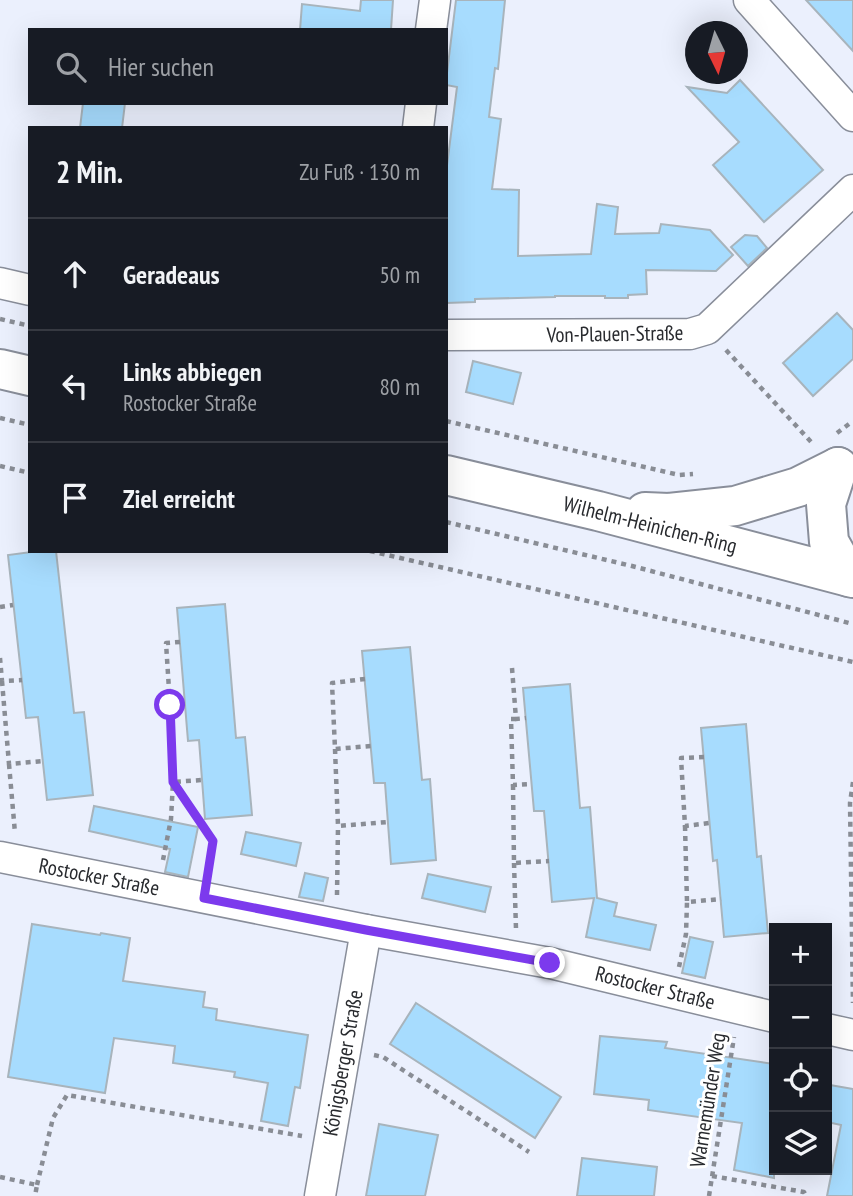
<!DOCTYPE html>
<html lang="de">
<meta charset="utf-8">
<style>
:root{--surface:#171b24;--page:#242831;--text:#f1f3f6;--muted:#9ea1a6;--line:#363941}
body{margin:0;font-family:"PT Sans Narrow",sans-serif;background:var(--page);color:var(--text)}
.controls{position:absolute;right:21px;bottom:21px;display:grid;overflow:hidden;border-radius:0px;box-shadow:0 7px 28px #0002}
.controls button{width:63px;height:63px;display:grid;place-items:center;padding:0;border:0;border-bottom:2px solid var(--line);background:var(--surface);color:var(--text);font:35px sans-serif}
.compass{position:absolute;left:685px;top:21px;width:63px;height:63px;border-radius:50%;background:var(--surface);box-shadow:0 7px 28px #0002;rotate:175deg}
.stop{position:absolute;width:21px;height:21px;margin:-16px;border:5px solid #7c3aed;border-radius:50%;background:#fff}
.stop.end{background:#7c3aed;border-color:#fff;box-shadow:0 2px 7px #0008}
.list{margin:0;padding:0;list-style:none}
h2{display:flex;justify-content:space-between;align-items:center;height:91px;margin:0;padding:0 28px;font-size:30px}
h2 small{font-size:23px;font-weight:400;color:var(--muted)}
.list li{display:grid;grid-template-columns:46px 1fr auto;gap:21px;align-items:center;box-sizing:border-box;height:112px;padding:0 28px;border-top:2px solid var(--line)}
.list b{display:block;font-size:26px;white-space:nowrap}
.list p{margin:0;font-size:23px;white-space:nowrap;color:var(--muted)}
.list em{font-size:23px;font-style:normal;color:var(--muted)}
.icon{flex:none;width:38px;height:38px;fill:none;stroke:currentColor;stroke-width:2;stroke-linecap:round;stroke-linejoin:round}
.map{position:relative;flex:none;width:853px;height:1196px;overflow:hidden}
.search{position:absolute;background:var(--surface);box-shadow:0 7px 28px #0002;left:28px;top:28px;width:420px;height:77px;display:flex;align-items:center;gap:18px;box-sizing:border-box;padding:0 24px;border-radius:0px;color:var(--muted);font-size:26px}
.panel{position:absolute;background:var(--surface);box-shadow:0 7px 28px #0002;left:28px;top:126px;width:420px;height:427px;border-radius:0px}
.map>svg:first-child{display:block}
.building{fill:#a7dcfe;stroke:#a8b4bc;stroke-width:2}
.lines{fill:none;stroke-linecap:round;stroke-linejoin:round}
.street-casing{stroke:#898e9a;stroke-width:33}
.secondary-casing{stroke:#898e9a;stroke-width:42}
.path{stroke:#898d95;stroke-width:4.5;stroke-dasharray:5 5;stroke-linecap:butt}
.street{stroke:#fff;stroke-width:30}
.secondary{stroke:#fff;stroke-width:38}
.route{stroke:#7c3aed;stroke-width:9}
.labels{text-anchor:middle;stroke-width:6;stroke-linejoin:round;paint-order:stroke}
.street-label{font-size:21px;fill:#282a2e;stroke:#fff}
</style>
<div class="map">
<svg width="853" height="1196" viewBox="0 0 853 1196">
<rect width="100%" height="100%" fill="#ebf0fd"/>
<g class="building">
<polygon points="361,0 393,0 391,30 300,30 302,4 360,11"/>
<polygon points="456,0 505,0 498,69 495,68 489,117 501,119 492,189 519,190 518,256 591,254 597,204 618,207 615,234 659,233 661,224 710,230 733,255 716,271 646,270 647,294 628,295 628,298 605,298 605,296 555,296 555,297 475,299 475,302 446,303 446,173 457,87 446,85 446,81"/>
<polygon points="806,0 853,0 853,51"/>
<polygon points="740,80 823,170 764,222 713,165 739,142 687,87 727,93"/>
<polygon points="83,103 125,103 122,128 80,128"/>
<polygon points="745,235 757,236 767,248 748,266 731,247"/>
<polygon points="837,313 853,330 853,359 813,396 783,363"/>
<polygon points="473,361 521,373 513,404 466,392"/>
<polygon points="39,551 56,551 74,713 84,712 93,795 47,800 38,717 26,718 8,555"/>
<polygon points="225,604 236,738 245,737 252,815 205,819 199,740 188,741 177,608"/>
<polygon points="410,647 422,780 430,779 436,860 391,864 385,783 374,783 362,651"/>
<polygon points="570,684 580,808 590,807 597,898 617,903 614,916 656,925 650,950 586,937 594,898 552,902 544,811 534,811 523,688"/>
<polygon points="746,724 757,857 761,856 768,933 724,937 717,860 713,861 701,728"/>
<polygon points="94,806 198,827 188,877 165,872 170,849 89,831"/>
<polygon points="246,832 301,843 296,866 241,854"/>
<polygon points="305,873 328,878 323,901 299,897"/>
<polygon points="428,874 491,887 485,912 422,898"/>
<polygon points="32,924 100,935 101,933 130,938 123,981 205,992 203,1007 217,1009 216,1020 308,1035 300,1088 295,1087 288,1126 261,1121 268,1083 234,1077 235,1072 173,1063 175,1046 114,1038 105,1093 8,1077"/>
<polygon points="690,937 713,942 705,978 682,973"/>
<polygon points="416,1003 561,1097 535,1138 390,1044"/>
<polygon points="600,1036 667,1042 665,1048 774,1064 774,1178 734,1170 742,1123 648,1110 649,1100 594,1094"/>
<polygon points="830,1085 853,1089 853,1196 827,1196 841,1125 827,1122 827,1104"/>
<polygon points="379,1124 438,1135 425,1196 366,1196"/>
<polygon points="582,1158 657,1167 654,1196 577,1196"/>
</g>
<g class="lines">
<defs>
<g id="street">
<polyline points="749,0 853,116"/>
<polyline points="431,30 435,0"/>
<polyline points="418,128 421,103"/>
<polyline points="0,283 30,290"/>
<polyline points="446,335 690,334 707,329 853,190"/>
<polyline points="0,857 366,930 550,963 774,1017"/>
<polyline points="827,1029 853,1035"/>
<polyline points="320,1196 366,930"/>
</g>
<g id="secondary">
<polyline points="0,369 30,376"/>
<polyline points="838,467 826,504 829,542 849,577"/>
<polyline points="446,475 598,511 853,578"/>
<polyline points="645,512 669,513 735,506 798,487 838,467"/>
</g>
</defs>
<use href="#street" class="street-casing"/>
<use href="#secondary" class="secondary-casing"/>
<g class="path">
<polyline points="0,319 30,326"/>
<polyline points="726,350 813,444"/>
<polyline points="0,418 30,425"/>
<polyline points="446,421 679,475 693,474"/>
<polyline points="837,433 853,421"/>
<polyline points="0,466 30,473"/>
<polyline points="446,522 632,566 853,624"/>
<polyline points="370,551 853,662"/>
<polyline points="0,607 13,605"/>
<polyline points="180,642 166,643 170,705 185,704"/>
<polyline points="0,658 2,681 22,680"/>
<polyline points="512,668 516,719 526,718"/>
<polyline points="365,679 332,683 335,749 371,746"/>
<polyline points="2,681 9,764 43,761"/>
<polyline points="170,705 173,782 202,780"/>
<polyline points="516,719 511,719 513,785 531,784"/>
<polyline points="335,749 338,826 388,822"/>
<polyline points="704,757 681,758 685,826 709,823"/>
<polyline points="9,764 15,833"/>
<polyline points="853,782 850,803 853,1003"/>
<polyline points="513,785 514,863 549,861"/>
<polyline points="685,826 687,902 721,899"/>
<polyline points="163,860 171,819 173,782 213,840 208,870"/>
<polyline points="514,863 516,929"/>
<polyline points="337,895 338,826"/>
<polyline points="679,967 686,934 687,902"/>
<polyline points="374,1055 383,1057 529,1152"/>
<polyline points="712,1176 804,1192 806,1196"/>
<polyline points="0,1177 37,1185 35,1196"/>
<polyline points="37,1185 53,1118 67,1095 302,1136"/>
<polyline points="709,1196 734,1037"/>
</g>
<use href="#street" class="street"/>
<use href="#secondary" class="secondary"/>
</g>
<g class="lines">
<polyline class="route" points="170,705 173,782 213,841 204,898 366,930 550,963"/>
</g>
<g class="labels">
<g class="street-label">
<text transform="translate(615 334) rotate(-1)" y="7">Von-Plauen-Straße</text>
<text transform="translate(650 525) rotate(14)" y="7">Wilhelm-Heinichen-Ring</text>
<text transform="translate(99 877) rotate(11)" y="7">Rostocker Straße</text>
<text transform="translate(655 988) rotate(14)" y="7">Rostocker Straße</text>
<text transform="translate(343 1063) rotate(-80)" y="7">Königsberger Straße</text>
<text transform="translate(708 1100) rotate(-81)" y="7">Warnemünder Weg</text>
</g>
</g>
</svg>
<div class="controls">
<button>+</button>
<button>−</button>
<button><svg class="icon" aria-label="locate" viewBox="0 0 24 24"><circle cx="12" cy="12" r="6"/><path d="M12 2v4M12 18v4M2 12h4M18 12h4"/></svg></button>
<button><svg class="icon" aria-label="layers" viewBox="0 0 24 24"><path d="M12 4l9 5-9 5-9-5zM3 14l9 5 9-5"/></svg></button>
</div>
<svg class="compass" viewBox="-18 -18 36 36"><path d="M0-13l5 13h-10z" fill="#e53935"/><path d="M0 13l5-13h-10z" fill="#9ea1a6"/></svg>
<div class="stop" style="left:170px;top:705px"></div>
<div class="stop end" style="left:550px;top:963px"></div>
<div class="search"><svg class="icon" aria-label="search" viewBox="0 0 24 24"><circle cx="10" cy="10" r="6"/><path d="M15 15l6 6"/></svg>Hier suchen</div>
<section class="panel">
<h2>2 Min.<small>Zu Fuß · 130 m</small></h2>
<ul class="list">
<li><svg class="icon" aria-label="ahead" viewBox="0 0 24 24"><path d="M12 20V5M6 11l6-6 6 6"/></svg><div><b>Geradeaus</b></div><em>50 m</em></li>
<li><svg class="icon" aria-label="left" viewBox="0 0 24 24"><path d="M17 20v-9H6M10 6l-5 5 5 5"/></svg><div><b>Links abbiegen</b><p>Rostocker Straße</p></div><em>80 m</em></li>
<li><svg class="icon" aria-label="arrive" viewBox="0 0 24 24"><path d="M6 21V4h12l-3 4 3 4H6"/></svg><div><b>Ziel erreicht</b></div></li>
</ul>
</section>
</div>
